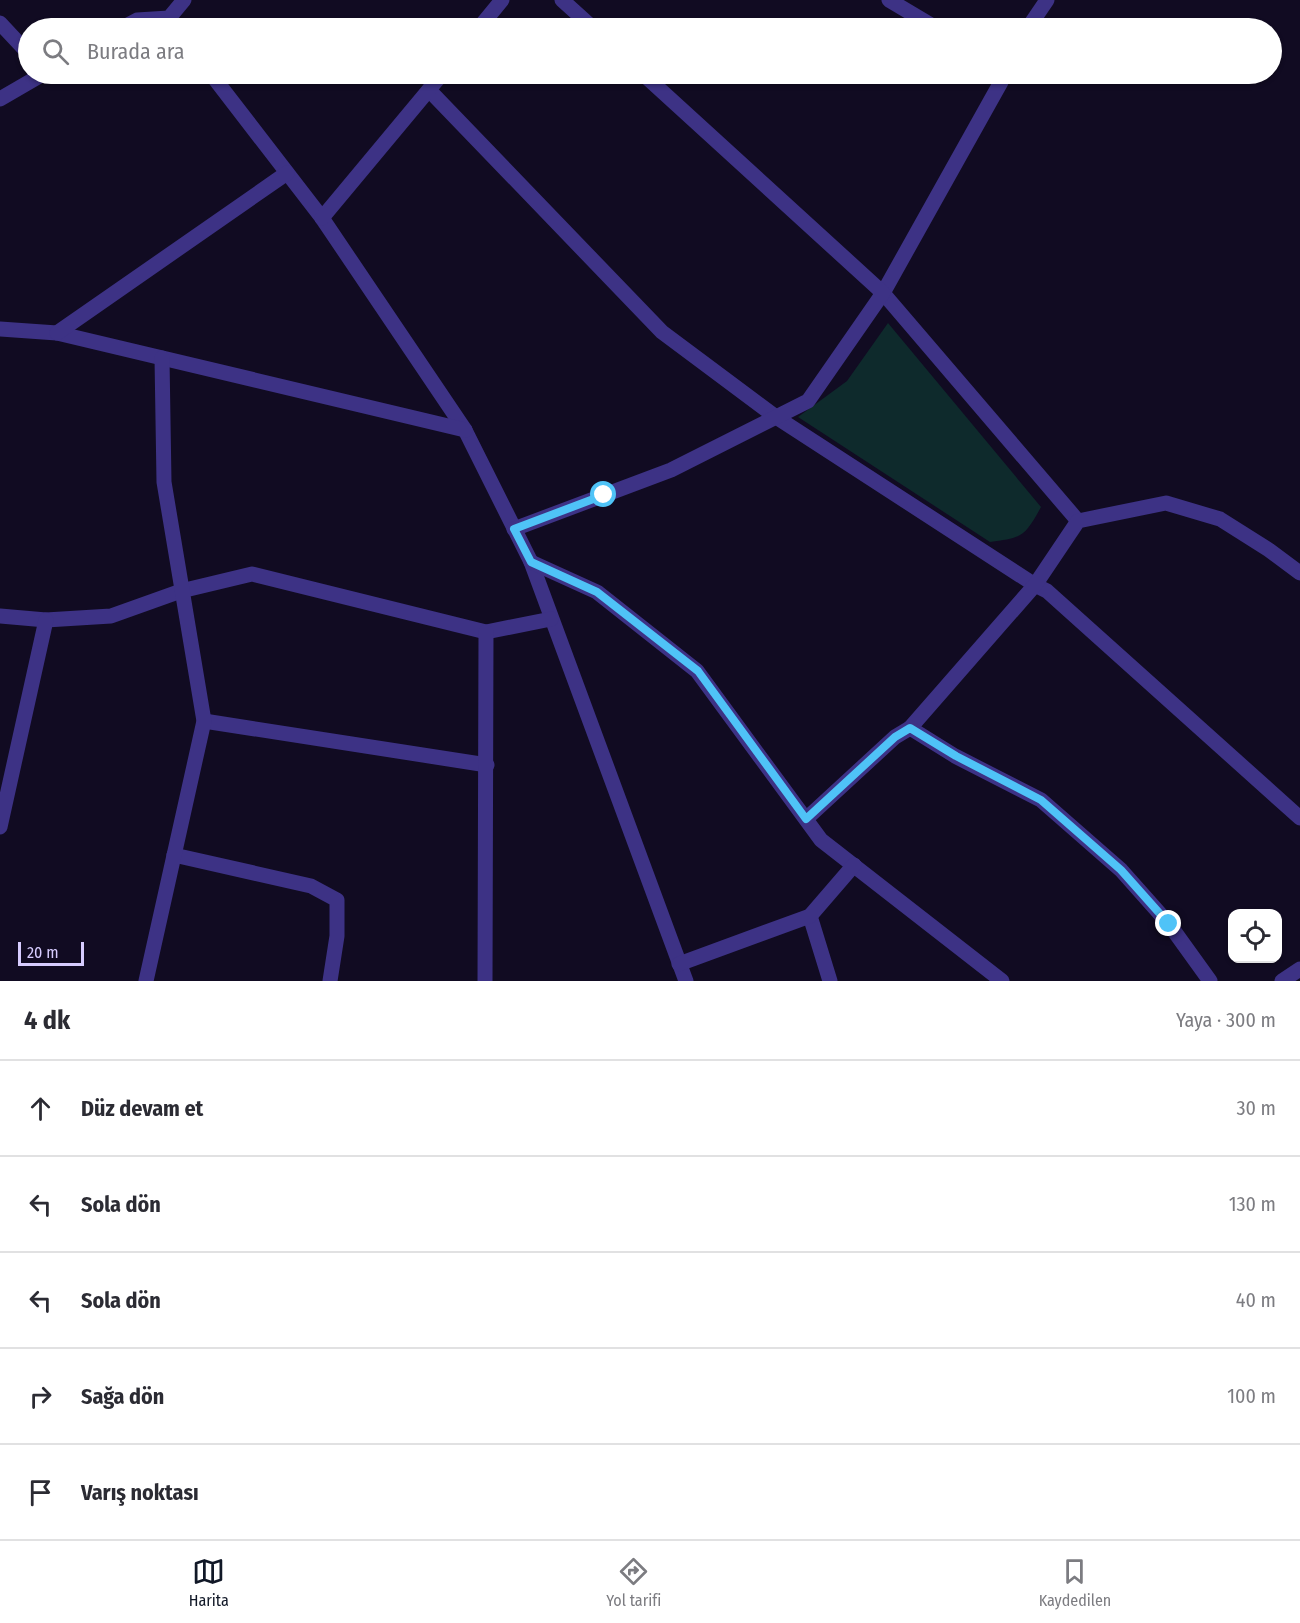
<!DOCTYPE html>
<html lang="tr">
<meta charset="utf-8">
<style>
:root{--surface:#fff;--page:#f2f2f3;--text:#2b2b33;--muted:#7c7c81;--line:#e1e1e2;--accent:#111827}
body{margin:0;font-family:"Fira Sans Condensed",sans-serif;background:var(--page);color:var(--text)}
.controls{position:absolute;right:18px;bottom:18px;display:grid;overflow:hidden;border-radius:12px;box-shadow:0 2px 4px #0004}
.controls button{width:54px;height:54px;display:grid;place-items:center;padding:0;border:0;border-bottom:2px solid var(--line);background:var(--surface);color:var(--text);font:30px sans-serif}
.scale{position:absolute;left:18px;bottom:15px;width:66px;box-sizing:border-box;padding-left:6px;border:3px solid #d7ccff;border-top:0;font-size:16px;line-height:21px;white-space:nowrap;color:#d7ccff;-webkit-text-stroke:4px #110b22;paint-order:stroke}
.stop{position:absolute;width:18px;height:18px;margin:-14px;border:4px solid #4fc3f7;border-radius:50%;background:#fff}
.stop.end{background:#4fc3f7;border-color:#fff;box-shadow:0 2px 6px #0008}
.list{margin:0;padding:0;list-style:none}
h2{display:flex;justify-content:space-between;align-items:center;height:78px;margin:0;padding:0 24px;font-size:26px}
h2 small{font-size:20px;font-weight:400;color:var(--muted)}
.list li{display:grid;grid-template-columns:39px 1fr auto;gap:18px;align-items:center;box-sizing:border-box;height:96px;padding:0 24px;border-top:2px solid var(--line)}
.list b{display:block;font-size:22px;white-space:nowrap}
.list em{font-size:20px;font-style:normal;color:var(--muted)}
.icon{flex:none;width:33px;height:33px;fill:none;stroke:currentColor;stroke-width:2;stroke-linecap:round;stroke-linejoin:round}
.map{position:relative;flex:none;width:1300px;height:981px;overflow:hidden}
.search{position:absolute;background:var(--surface);box-shadow:0 2px 4px #0004;left:18px;right:18px;top:18px;height:66px;display:flex;align-items:center;gap:15px;box-sizing:border-box;padding:0 21px;border-radius:33px;color:var(--muted);font-size:22px}
.sheet{height:558px;background:var(--surface)}
nav{display:flex;justify-content:space-around;align-items:center;box-sizing:border-box;height:84px;border-top:2px solid var(--line);background:var(--surface);font-size:16px;color:var(--muted)}
nav a{display:grid;justify-items:center;gap:3px}
nav .on{color:var(--accent)}
.map>svg:first-child{display:block}
.green{fill:#0e2a2c}
.lines{fill:none;stroke-linecap:round;stroke-linejoin:round}
.street{stroke:#3d3285;stroke-width:15}
.route{stroke:#4fc3f7;stroke-width:8}
</style>
<div class="map">
<svg width="1300" height="981" viewBox="0 0 1300 981">
<rect width="100%" height="100%" fill="#110b22"/>
<path class="green" d="M888,323L1041,507C1025,536 1023,538 990,542L798,417L847,381Z"/>
<g class="lines">
<g class="street">
<polyline points="562,0 593,28"/>
<polyline points="889,0 936,28"/>
<polyline points="0,23 28,53"/>
<polyline points="122,28 137,20 169,18 184,0"/>
<polyline points="479,28 502,0"/>
<polyline points="1028,28 1047,0"/>
<polyline points="211,74 322,218 465,430 531,562 686,981"/>
<polyline points="1001,74 1001,82 883,293 1078,521"/>
<polyline points="429,90 662,332 776,417 1035,585 1047,591 1300,818"/>
<polyline points="0,99 43,74"/>
<polyline points="322,218 442,74"/>
<polyline points="0,329 57,333 465,430"/>
<polyline points="57,333 287,173"/>
<polyline points="514,529 671,470 808,401 883,293 643,74"/>
<polyline points="531,562 597,592 697,671 821,840 1002,981"/>
<polyline points="0,616 46,620 111,616 181,591 252,574 486,632 551,619"/>
<polyline points="204,721 487,765"/>
<polyline points="910,728 1035,585 1078,521 1166,503 1220,519 1269,550 1300,573"/>
<polyline points="806,819 895,737 910,728 955,756 1041,800 1121,870 1169,924 1210,981"/>
<polyline points="0,827 46,620"/>
<polyline points="174,855 311,886 337,900 337,936 330,981"/>
<polyline points="810,916 830,981"/>
<polyline points="679,964 810,916 854,865"/>
<polyline points="146,981 204,721 164,482 162,358"/>
<polyline points="485,981 486,632"/>
<polyline points="1282,981 1300,969"/>
</g>
</g>
<g class="lines">
<polyline class="route" points="604,495 514,529 531,562 597,592 698,671 806,819 895,737 910,728 956,756 1041,800 1121,870 1169,924"/>
</g>
</svg>
<div class="controls">
<button><svg class="icon" aria-label="locate" viewBox="0 0 24 24"><circle cx="12" cy="12" r="6"/><path d="M12 2v4M12 18v4M2 12h4M18 12h4"/></svg></button>
</div>
<div class="scale">20 m</div>
<div class="stop" style="left:604px;top:495px"></div>
<div class="stop end" style="left:1169px;top:924px"></div>
<div class="search"><svg class="icon" aria-label="search" viewBox="0 0 24 24"><circle cx="10" cy="10" r="6"/><path d="M15 15l6 6"/></svg>Burada ara</div>
</div>
<section class="sheet">
<h2>4 dk<small>Yaya · 300 m</small></h2>
<ul class="list">
<li><svg class="icon" aria-label="ahead" viewBox="0 0 24 24"><path d="M12 20V5M6 11l6-6 6 6"/></svg><div><b>Düz devam et</b></div><em>30 m</em></li>
<li><svg class="icon" aria-label="left" viewBox="0 0 24 24"><path d="M17 20v-9H6M10 6l-5 5 5 5"/></svg><div><b>Sola dön</b></div><em>130 m</em></li>
<li><svg class="icon" aria-label="left" viewBox="0 0 24 24"><path d="M17 20v-9H6M10 6l-5 5 5 5"/></svg><div><b>Sola dön</b></div><em>40 m</em></li>
<li><svg class="icon" aria-label="right" viewBox="0 0 24 24"><path d="M7 20v-9h11M14 6l5 5-5 5"/></svg><div><b>Sağa dön</b></div><em>100 m</em></li>
<li><svg class="icon" aria-label="arrive" viewBox="0 0 24 24"><path d="M6 21V4h12l-3 4 3 4H6"/></svg><div><b>Varış noktası</b></div></li>
</ul>
</section>
<nav>
<a class="on"><svg class="icon" aria-label="map" viewBox="0 0 24 24"><path d="M3 6l6-2 6 2 6-2v14l-6 2-6-2-6 2zM9 4v14M15 6v14"/></svg>Harita</a>
<a><svg class="icon" aria-label="directions" viewBox="0 0 24 24"><path d="M12 3l9 9-9 9-9-9zM9 14v-3h6M13 9l2 2-2 2"/></svg>Yol tarifi</a>
<a><svg class="icon" aria-label="saved" viewBox="0 0 24 24"><path d="M7 4h10v16l-5-4-5 4z"/></svg>Kaydedilen</a>
</nav>
